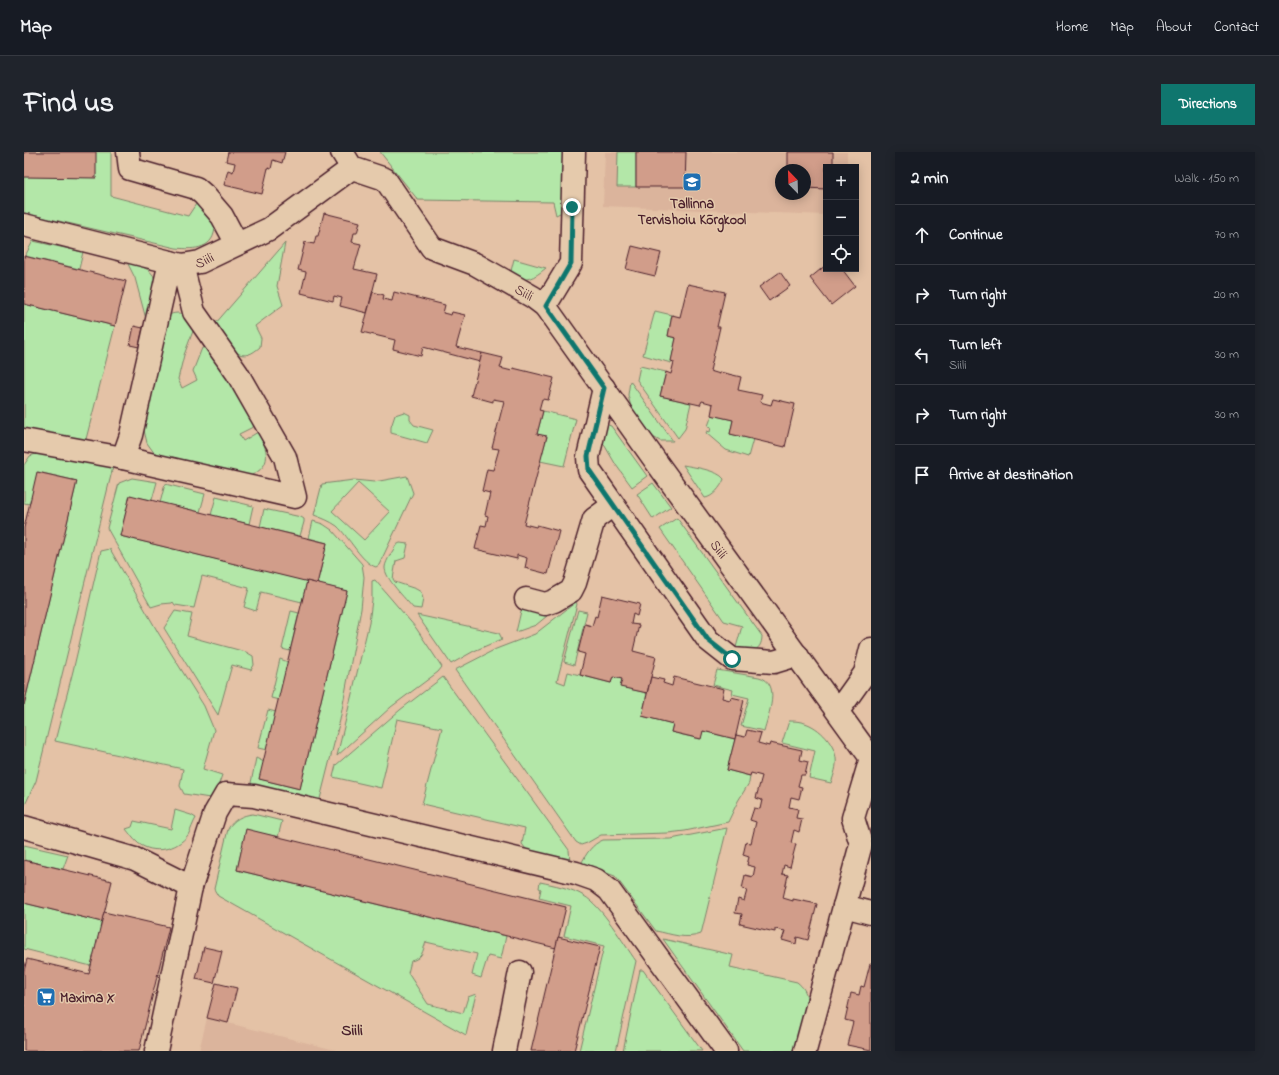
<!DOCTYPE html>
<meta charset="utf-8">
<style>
:root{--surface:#171b24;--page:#20242c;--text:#f1f3f6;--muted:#9ea1a6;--line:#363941;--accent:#0f766e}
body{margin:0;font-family:"Indie Flower",sans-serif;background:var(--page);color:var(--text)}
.controls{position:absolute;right:12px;top:12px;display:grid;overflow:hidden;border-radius:0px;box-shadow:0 2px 10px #0003}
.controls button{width:36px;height:36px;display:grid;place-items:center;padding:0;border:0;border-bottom:1px solid var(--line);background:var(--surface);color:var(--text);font:20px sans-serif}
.compass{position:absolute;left:751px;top:12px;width:36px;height:36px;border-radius:50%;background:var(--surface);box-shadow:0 2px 10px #0003;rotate:337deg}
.stop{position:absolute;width:12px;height:12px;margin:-9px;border:3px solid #0f766e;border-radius:50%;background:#fff}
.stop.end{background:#0f766e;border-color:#fff;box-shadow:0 1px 4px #0008}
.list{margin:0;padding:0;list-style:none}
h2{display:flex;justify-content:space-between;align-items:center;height:52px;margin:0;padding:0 16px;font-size:17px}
h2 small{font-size:13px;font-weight:400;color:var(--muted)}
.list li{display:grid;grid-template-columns:26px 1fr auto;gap:12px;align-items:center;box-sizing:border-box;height:60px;padding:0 16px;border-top:1px solid var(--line)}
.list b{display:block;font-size:15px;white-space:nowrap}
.list p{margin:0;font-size:13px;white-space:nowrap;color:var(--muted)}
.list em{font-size:13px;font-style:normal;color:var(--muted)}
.icon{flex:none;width:22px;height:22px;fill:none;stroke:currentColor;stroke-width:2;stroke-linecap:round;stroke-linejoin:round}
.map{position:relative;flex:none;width:847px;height:899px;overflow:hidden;border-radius:0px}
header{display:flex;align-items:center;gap:24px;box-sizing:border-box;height:56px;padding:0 20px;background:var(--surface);border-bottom:1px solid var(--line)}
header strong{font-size:19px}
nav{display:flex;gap:22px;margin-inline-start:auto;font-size:14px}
.intro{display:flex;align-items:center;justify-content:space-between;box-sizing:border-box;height:96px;padding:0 24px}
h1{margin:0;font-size:28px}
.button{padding:10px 18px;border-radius:0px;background:var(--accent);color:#fff;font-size:14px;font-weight:700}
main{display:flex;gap:24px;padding:0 24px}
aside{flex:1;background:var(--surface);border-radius:0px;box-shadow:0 2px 10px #0003}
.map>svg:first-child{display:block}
.built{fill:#dbb49c;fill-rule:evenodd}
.green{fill:#b3e7a8;stroke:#7e836a;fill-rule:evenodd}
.building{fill:#d19d8a;stroke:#4a1f2b}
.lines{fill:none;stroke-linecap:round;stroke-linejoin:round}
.minor-casing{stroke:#4a1f2b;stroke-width:25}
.minor{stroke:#e5caac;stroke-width:22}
.route{stroke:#0f766e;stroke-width:5}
.labels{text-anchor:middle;stroke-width:3;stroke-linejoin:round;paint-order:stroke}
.poi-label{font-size:14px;font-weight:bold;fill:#4a1f2b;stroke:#e5caac}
.street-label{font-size:14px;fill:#4a1f2b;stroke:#e5caac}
.quarter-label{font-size:16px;font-weight:bold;fill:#4a1f2b;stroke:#e5caac}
</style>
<header>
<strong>Map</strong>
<nav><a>Home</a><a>Map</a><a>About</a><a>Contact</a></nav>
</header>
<div class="intro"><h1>Find us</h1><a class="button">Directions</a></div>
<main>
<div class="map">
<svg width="847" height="899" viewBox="0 0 847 899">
<rect width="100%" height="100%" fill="#e4c2a6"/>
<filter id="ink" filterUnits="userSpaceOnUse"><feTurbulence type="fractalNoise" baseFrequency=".025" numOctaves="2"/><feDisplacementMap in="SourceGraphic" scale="8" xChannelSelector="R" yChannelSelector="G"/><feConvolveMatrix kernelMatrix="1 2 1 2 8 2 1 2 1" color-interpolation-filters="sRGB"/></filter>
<g filter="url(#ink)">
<g class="built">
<path d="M581,0H823V15H802V63L579,54ZM757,18H781V42H757Z"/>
<polygon points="183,866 204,871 315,899 175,899"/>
</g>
<g class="green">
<path d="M0,0H87V44L164,64L174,49L191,73C191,97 171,98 152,96L0,61Z"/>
<polygon points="356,0 541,0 538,60 532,63 529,50 394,48"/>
<polygon points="594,0 612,0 612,35 593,35"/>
<polygon points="9,89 59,100 55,117 1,104"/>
<path d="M261,91L253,134L259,153L231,174L237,186L236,195C228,202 221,206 211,200L191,172Z"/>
<path d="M490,107L522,116C510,126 502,130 485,127Z"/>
<path d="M103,110C114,114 128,115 131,128L122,167L111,126Z"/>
<polygon points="0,152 91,174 60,295 0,283"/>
<polygon points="631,159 648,163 644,184 652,186 647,211 619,203"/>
<path d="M156,161L161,165L168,174L169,179L160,203L154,227L158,236L173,228L169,219L178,196H183L201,219L231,274L215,282L219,289L234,280C246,302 248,316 221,326L131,302L123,291L120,278L140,169C144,162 148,161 156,161Z"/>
<polygon points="616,214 642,220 636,244 667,251 661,277 654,286 613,228"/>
<polygon points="606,229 649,289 636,289 629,285 607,255 604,243"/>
<polygon points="519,259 552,267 540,314 516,309 523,285 513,282"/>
<polygon points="380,260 386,263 386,268 390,273 409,278 403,291 367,281 367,275 371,263"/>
<polygon points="688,263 709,268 706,282 729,287 724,305 702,298 682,281 683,279 686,280 687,275 684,274"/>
<polygon points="584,273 587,274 623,324 608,335 592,313 578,289 581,274"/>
<polygon points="12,302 18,302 89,315 12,629 0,655 0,553 53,329 14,320 6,352 0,351 0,313 6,304"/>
<path d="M659,313C669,315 694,318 700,327C697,335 689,345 681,346Z"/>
<path d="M383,324L389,341L355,413L352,415C338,411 325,385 313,374C306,369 298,366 290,363L298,332L330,328L350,330ZM334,331L366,360L340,388L308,359Z"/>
<polygon points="108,326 133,330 128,348 106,344 96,384 283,429 278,450 237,440 232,459 220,455 225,436 178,424 170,456 151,453 149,450 148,451 137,452 127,455 83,376 95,331"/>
<polygon points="629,331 647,355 629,367 613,342"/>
<polygon points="141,332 181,342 176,360 136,351"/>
<polygon points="192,345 229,354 225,372 187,363"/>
<polygon points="240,357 277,365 280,367 280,370 276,384 236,375"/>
<path d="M653,366L738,484C738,501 724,501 711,499L718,474L700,469L636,377Z"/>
<polygon points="289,369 299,372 308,378 338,412 340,425 337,457 316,568 295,651 232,636 227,631 232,606 240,610 236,627 276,637 323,439 293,432 303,391 285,386"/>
<path d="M376,391L384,392L381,406L372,409L369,427L371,430L392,437L397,440L399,447L397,457L389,456C382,447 360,426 361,415C362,408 369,399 372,393Z"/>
<polygon points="86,397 135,482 180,554 190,578 179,617 198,623 191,643 186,646 160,642 156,634 159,617 31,589 49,519 77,399"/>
<polygon points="351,428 392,476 418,515 414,520 367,555 313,604 345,471 348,448 348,429"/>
<polygon points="552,450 553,452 533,529 541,532 544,520 587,531 589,525 598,527 597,535 623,541 618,564 649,572 647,580 676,587 679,579 711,587 703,618 726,624 725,631 714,649 704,670 661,679 644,681 577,683 563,691 557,693 552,690 431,518 472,497 511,482"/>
<polygon points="500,456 524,459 523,464 512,473 492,480 497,459"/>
<polygon points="554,458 563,460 550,513 540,510"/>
<polygon points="151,459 168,462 163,484 222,500 229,504 230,513 227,518 208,513 194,563 140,476"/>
<polygon points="267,459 275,461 266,499 258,497"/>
<polygon points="393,463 475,481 478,487 450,499 427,512"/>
<polygon points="256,507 264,510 255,548 247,546"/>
<path d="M693,518L735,525C758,531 744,563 740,579L717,574L725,546L708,542L709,538L689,533Z"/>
<polygon points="419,525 545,698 546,710 507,701 502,697 498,692 501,676 398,652 418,576 373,567 357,636 309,625 312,613 376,558"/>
<polygon points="244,558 252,560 243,598 234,596"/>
<path d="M765,569C769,569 773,569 777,570C793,573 810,590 812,606C813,614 810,623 807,631L785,626L791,599L758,591Z"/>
<path d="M151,658L167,663L172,666C169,671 167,678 164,683C153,698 129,703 114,691C109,687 106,682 102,677L108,675L110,669L147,677Z"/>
<path d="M229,662L258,669L254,685L222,678L213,718L482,784L477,807L464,804L457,826L448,823L453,802L402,790C398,800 399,806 387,809L384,821L404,852L439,861L444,845L452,842L442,883L194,744L190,737L204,677C209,668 218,663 229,662Z"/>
<path d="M703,676L677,782C662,788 647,782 632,779L591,724L557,712C562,702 568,692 579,688L647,687Z"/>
<polygon points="0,693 44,703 39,717 0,708"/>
<path d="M516,730C530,733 547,736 560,744C577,753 600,792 612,809L592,899H555L580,794L540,784L547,754L515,746L517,737L515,736Z"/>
<polygon points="0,751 78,770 67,814 0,797"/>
<path d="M639,787L709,803L706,815L773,830C779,835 782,839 783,847L770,899H719Z"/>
<polygon points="616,818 619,818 678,899 599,899"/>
</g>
<g class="building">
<polygon points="0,0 72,0 72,26 0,25"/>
<polygon points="204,0 261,0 258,11 249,8 247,17 244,16 238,42 200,33 204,18 209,20 211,11 202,9"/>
<polygon points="612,0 662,0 661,35 612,35"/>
<polygon points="764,0 809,0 809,15 802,15 802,37 781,36 781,18 764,18"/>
<polygon points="300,61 336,70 333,81 330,81 328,90 337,92 330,117 353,122 343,161 316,154 318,146 310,144 309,149 277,141 282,120 274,118 281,90 290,92 292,84 294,84"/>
<polygon points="608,94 637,101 631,124 602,117"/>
<polygon points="0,104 102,129 91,174 0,152"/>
<polygon points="802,113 802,117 818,117 831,134 807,153 786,126"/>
<polygon points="756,120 766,134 745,149 735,135"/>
<polygon points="664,132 701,140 693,175 696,175 686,219 696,222 696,220 717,225 714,238 738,243 736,250 747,253 749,247 771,252 761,295 706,282 709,268 687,263 689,252 678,249 676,253 636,244 642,220 647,222 650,210 647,209 652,186 644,184 648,163 656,165"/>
<polygon points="349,140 360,143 359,147 368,149 370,140 421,153 419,161 427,163 428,160 441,163 432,195 458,201 456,210 399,195 397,204 369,197 371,188 338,180"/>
<polygon points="110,174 119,176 115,195 106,193"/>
<polygon points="458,201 479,206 476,216 488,219 489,216 530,226 524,248 518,247 515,258 519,259 513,282 523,284 500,372 512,375 513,373 535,379 524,422 501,416 503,406 493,403 493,407 451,397 457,373 462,374 464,364 461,363 466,341 458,339 463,317 469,318 475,297 468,296 480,249 469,247 469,250 447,244"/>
<polygon points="13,320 53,329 0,553 0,376"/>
<polygon points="106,343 303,391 293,432 96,384"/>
<polygon points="283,429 323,439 276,637 235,627"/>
<polygon points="578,443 616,452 613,464 609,462 607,472 615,473 609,499 632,505 623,541 596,535 598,527 589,525 587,531 556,523 561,502 554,500 561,472 568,474 571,464 573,465"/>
<polygon points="627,525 640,528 639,531 648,534 650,525 700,537 698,546 706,548 707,545 720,548 711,587 679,579 677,587 647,580 649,572 618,564"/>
<polygon points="723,578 737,581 734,591 745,594 746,591 778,598 776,608 784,610 781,623 777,623 774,634 778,635 775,647 767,645 765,655 774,657 772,666 778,667 775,680 770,678 767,691 772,692 766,715 760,713 758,722 764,723 759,746 769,749 769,747 793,752 784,788 773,785 772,792 758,788 761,779 751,777 751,780 716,772 718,762 711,761 714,747 720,749 723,738 718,737 721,723 729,725 731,715 723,713 725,705 719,703 722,690 727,691 732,670 726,668 730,656 736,657 738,648 732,646 738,624 727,621 726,624 703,618 712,583 721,585"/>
<polygon points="222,677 542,755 532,796 213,718"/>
<polygon points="0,708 88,729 78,770 0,751"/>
<polygon points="80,760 145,775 115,899 0,899 0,819 3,807 65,822"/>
<polygon points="534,785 576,795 550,899 507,899"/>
<polygon points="180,795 198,799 190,831 172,827"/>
<polygon points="846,812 847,812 847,898 823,893 829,870 821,868 827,841 835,843 837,834 840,835"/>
<polygon points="192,831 213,836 204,871 183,866"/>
</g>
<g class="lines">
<defs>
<g id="minor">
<polyline points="104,0 106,17 172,36 180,43 198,64 213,92"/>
<polyline points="318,0 328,16"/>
<path id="s1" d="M328,16L361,27L408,96L451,112L509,145L521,154L633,311L847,606"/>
<path id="s2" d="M0,73L158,113L176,110L245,77L328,16"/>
<polyline points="521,154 547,111 550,0"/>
<polyline points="580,236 564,305 565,318 684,488 708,507 750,510 773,503"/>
<polyline points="0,288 99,306 271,345 261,305 213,221 170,160 158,113"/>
<polyline points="99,306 107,283 146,110"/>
<polyline points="502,447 521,452 530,449 547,439 551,431 570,367 589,353"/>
<polyline points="814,559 841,521 847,497"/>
<polyline points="0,675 111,707 167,735 191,661 202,642 230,644 552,721 572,728 585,738 702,899"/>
<polyline points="820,754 847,761"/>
<polyline points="132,899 167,735"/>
<polyline points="480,899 496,820"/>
<polyline points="781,899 837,692 829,666 847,606"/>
</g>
</defs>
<use href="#minor" class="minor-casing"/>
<use href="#minor" class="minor"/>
</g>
</g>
<g class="lines" filter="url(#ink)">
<polyline class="route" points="548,55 547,111 522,154 580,236 564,304 565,318 684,488 708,507"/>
</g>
<defs>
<symbol id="university-square" viewBox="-11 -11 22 22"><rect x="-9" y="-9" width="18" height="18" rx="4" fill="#1f6fb2" stroke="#e5caac"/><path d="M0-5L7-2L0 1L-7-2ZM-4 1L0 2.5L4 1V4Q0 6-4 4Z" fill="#fff"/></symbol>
<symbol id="supermarket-square" viewBox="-11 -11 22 22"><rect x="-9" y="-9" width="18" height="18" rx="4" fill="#1f6fb2" stroke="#e5caac"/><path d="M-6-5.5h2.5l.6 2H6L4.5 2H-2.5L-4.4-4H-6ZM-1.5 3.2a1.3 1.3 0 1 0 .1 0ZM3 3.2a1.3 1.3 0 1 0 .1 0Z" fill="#fff"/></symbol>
</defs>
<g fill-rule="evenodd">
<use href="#university-square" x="657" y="19" width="22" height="22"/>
<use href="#supermarket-square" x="11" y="834" width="22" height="22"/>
</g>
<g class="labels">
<g class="poi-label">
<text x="668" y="56">Tallinna<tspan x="668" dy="16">Tervishoiu Kõrgkool</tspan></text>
<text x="36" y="850" text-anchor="start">Maxima X</text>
</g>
<g class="street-label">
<text dy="5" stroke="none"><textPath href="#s2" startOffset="186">Siili</textPath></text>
<text dy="5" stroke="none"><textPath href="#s1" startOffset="221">Siili</textPath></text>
<text dy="5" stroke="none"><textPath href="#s1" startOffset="545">Siili</textPath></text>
</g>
<g class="quarter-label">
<text x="328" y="883">Siili</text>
</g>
</g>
</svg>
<div class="controls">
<button>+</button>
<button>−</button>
<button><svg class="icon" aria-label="locate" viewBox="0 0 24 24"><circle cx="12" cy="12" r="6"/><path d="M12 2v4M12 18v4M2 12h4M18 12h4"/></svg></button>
</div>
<svg class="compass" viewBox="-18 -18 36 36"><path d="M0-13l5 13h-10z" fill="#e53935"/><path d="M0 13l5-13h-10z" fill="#9ea1a6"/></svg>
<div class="stop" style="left:708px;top:507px"></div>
<div class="stop end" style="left:548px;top:55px"></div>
</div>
<aside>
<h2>2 min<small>Walk · 150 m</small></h2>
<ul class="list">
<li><svg class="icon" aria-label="ahead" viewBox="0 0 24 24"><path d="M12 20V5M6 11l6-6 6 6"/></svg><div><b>Continue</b></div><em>70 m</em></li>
<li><svg class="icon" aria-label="right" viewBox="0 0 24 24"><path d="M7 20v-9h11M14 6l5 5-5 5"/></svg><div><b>Turn right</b></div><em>20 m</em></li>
<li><svg class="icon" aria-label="left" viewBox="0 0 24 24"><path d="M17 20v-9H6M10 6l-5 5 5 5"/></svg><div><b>Turn left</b><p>Siili</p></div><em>30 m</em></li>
<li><svg class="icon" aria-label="right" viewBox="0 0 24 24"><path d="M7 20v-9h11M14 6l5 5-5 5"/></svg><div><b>Turn right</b></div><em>30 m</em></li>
<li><svg class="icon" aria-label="arrive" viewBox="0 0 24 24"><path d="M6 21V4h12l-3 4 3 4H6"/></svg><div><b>Arrive at destination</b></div></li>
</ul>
</aside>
</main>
